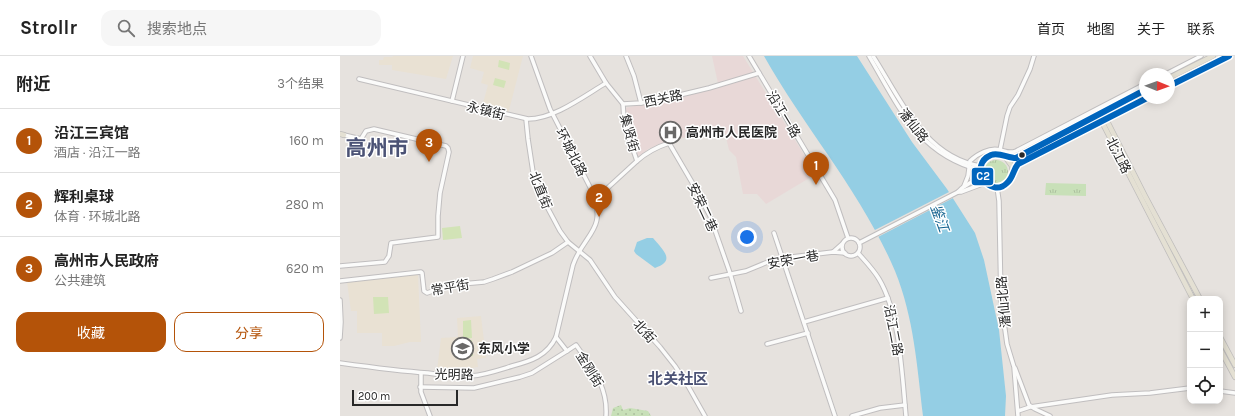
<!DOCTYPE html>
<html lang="zh">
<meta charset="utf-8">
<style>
:root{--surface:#fff;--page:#f6f6f6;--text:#222;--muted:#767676;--line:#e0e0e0;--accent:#b45309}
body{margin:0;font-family:Karla,"Noto Sans SC",sans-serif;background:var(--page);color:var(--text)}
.controls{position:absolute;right:12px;bottom:12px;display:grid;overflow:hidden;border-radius:8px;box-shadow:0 2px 10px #0003}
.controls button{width:36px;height:36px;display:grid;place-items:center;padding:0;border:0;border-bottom:1px solid var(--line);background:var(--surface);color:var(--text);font:20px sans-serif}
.compass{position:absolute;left:799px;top:12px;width:36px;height:36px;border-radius:50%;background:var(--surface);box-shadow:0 2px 10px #0003;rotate:91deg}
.scale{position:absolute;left:12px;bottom:10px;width:106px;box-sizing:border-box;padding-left:4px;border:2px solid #282828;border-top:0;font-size:11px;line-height:14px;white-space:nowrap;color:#282828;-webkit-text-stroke:3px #fff;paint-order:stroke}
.you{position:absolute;left:407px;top:181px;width:14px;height:14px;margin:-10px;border:3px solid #fff;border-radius:50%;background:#1a73e8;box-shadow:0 0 0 6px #1a73e833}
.badge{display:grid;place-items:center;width:26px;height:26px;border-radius:50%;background:var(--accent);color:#fff;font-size:13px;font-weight:700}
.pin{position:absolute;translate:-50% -33px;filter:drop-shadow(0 1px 2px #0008)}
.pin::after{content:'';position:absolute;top:21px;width:14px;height:12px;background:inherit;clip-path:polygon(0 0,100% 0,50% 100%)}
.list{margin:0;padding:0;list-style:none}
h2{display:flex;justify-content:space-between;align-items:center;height:52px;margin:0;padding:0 16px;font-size:17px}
h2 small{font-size:13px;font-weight:400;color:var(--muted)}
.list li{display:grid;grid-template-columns:26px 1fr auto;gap:12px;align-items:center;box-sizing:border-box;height:64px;padding:0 16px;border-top:1px solid var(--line)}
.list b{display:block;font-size:15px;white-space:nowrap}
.list p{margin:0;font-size:13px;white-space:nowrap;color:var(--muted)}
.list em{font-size:13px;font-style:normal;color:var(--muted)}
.actions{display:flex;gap:8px;padding:12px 16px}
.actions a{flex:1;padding:9px 0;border:1px solid var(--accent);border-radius:12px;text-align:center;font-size:14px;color:var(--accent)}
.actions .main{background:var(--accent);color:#fff}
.icon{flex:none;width:22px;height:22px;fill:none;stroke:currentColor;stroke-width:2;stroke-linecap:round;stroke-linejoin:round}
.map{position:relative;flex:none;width:895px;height:360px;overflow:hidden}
header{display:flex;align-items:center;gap:24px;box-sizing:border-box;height:56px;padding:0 20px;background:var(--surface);border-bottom:1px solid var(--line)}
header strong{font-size:19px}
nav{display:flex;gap:22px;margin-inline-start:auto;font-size:14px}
.search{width:280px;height:36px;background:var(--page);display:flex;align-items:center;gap:10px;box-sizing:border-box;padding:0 14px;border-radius:12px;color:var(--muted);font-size:15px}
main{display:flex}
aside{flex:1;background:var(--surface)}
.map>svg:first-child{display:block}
.education{fill:#e9e1d3}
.medical{fill:#e8d8d7}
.grass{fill:url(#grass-tufts)}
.park{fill:url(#park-dots)}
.pitch{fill:#d2e3b6}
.water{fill:#94cee4}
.pier{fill:#e6e2de}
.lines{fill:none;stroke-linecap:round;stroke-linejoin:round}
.minor-casing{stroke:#c0bebf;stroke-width:5.5}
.major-casing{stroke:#bfbdbc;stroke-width:6}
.minor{stroke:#fbfbfa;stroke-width:3.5}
.major{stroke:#e4e0d3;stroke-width:4.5}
.bus-1-casing{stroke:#fff;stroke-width:9}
.bus-1{stroke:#0065bd;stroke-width:6}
.bus-dot{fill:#282828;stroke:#fff;stroke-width:1.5}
.labels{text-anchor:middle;stroke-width:3;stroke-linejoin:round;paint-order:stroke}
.street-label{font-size:13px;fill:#282828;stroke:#fff}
.poi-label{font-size:13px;font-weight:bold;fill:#282828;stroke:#fff;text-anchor:start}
.water-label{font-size:14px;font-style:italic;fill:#14638f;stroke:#fff}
.quarter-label{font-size:15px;font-weight:bold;fill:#4b5275;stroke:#fff}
.town-label{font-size:21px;font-weight:bold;fill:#4b5275;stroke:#fff}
.line-badge{stroke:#fff;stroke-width:1.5}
.badge-label{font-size:11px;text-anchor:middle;font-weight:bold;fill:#fff}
</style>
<header>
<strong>Strollr</strong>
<div class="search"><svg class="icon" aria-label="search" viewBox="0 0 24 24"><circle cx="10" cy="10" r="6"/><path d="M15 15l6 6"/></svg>搜索地点</div>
<nav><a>首页</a><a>地图</a><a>关于</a><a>联系</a></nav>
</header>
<main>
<aside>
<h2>附近<small>3个结果</small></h2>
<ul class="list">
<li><span class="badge">1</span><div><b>沿江三宾馆</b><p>酒店 · 沿江一路</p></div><em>160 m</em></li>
<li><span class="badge">2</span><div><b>辉利桌球</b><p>体育 · 环城北路</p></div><em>280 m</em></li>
<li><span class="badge">3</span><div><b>高州市人民政府</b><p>公共建筑</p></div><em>620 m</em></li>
</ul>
<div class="actions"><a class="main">收藏</a><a>分享</a></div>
</aside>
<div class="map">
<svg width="895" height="360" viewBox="0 0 895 360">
<defs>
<pattern id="grass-tufts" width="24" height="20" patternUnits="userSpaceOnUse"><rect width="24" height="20" fill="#c8e0b8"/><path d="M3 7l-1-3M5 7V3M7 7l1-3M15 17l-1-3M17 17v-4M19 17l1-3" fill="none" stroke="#acc09e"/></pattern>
<pattern id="park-dots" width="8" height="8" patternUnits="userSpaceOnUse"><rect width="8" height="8" fill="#c8e0b8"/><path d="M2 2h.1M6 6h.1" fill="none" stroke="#acc09e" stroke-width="1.8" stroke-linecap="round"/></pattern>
</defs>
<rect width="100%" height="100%" fill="#e6e2de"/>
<g class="education">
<polygon points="53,0 113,0 106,23 52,14 52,9 39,9 39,4 43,4 44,1 52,1"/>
<polygon points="133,0 183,0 168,58 142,51 148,29 141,27 144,16 130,12"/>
<polygon points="78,218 81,286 70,286 54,290 42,290 42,277 17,277 17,255 11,255 7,226"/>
<polygon points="141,260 146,302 137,303 138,311 124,313 124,317 97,314 101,282 118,281 117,262"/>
</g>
<polygon class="medical" points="372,0 403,0 476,118 426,148 417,138 403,138 396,101 389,94 384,73 329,85 308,93 304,98 298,100 291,80 285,52 379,32"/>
<g class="grass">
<circle cx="656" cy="116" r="12"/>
<polygon points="706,127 746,128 746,140 705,139"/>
</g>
<polygon class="park" points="281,349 283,354 290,352 308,355 311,360 271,360 273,352"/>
<g class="pitch">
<polygon points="159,4 170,7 169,14 158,11"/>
<polygon points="155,22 166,25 164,32 153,29"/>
<polygon points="120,170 122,182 103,184 102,172"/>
<polygon points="33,241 48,241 49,257 34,258"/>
<polygon points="131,264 132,282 123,283 123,265"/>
<polygon points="132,284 133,300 125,301 124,285"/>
</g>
<g class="water">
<path d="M424,0H517L572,86L607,133L635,177L644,204L659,274L666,340L665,360H583C577,310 574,262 555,215C522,137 465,73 424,0Z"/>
<path d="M307,182H313C322,193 337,205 315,212L296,198L294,195L297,186Z"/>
</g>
<polygon class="pier" points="611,135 615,141 536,182 533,175"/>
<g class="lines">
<defs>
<g id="minor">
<polyline points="250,0 266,27 283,48 301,47 319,44 369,32 419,17"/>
<polyline points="286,0 294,20 301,47"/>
<polyline points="409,0 495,144 508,182"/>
<path d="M529,0C559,51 578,98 640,114"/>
<path d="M533,0C560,42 585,102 641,110"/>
<polyline points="826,18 861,0"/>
<path d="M19,23L188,63C214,63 244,40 266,27"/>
<polyline points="112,45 123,0"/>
<polyline points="186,63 188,83 193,116 204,145 220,175 228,186 250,204 275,241 320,291 335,310 348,330 365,360"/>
<polyline points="659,99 667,60 670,51 678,39 690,13 694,0"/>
<path d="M297,105C307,96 317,91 329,87L353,128L370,160L390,217L401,255"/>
<path d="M624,130L628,120L630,105C637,98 650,91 660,94C666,95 669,98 676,95L805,28"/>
<polyline points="657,131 659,145 661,245 667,288 674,311 678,360"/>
<polyline points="618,136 622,132 641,120"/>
<polyline points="255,142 261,138 297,105 289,82 284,64 283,48"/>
<polyline points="434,177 495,360"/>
<circle cx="511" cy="191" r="9"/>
<polyline points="519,187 618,136 621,136 645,127"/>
<polyline points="493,196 502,188"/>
<path d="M518,197C525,205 533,213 539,223C560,258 562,319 566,360"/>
<polyline points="0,210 45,206 49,200 51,187 98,181 98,160 100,137 109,96 108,92 106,90 34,73 26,75 21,83 4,79"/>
<polyline points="371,222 406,215 435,203 493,196 505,197"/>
<polyline points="0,225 81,216 82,217 84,235 87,237 110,229 144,226 153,223 172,216 212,197 228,186"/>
<polyline points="0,244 1,266 0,282"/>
<polyline points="464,266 548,242"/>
<path d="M216,281L227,295L236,289C252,312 268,330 266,360"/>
<polyline points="427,288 468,277"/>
<path d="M0,307C29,311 58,315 88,317C102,319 116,321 131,320C145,319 159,314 172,310C191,305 207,300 216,281L233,209C244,177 268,175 252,135L210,53L191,0"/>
<polyline points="675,312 689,349 695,353 710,360"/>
<polyline points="81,317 81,336 90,360"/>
<polyline points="80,331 134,332 180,321 192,317 227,295"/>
<polyline points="880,335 895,337"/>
<polyline points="678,355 690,351 772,339 810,337 850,332"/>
<polyline points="512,360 540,352 565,349"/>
</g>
<g id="major">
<polyline points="829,22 873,0"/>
<polyline points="829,30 889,0"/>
<path d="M805,34L676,102C667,103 659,97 652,99C629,107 645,141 665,129C673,124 672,114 678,108L807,42"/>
<polyline points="761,56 766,63 805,140 860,243"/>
<polyline points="761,64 853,243"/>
<polyline points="0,78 4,79"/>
<polyline points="666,102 672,110 672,116"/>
<polyline points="880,281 895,309"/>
<polyline points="880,293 895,321"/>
</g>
</defs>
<use href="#minor" class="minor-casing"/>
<use href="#major" class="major-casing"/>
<use href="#minor" class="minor"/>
<use href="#major" class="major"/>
<defs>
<g id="bus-1">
<polyline points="829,30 889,0"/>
<path d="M805,34L676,102C668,102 659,96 651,99C627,109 650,144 667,127C673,122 673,114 678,108L807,42"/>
</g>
</defs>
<use href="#bus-1" class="bus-1-casing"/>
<use href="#bus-1" class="bus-1"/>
</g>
<defs>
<symbol id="hospital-ring" viewBox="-11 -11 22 22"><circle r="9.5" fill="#fff" stroke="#6a6968" stroke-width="1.5"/><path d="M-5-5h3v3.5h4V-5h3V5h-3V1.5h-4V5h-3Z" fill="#6a6968"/></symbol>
<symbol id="school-ring" viewBox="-11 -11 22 22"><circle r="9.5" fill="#fff" stroke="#6a6968" stroke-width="1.5"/><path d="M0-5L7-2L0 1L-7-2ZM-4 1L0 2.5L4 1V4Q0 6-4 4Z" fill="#6a6968"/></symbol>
</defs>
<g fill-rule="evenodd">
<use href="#hospital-ring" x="318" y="64" width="25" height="25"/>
<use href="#school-ring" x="110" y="280" width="25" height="25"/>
</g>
<circle class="bus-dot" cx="682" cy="99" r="3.5"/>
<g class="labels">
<g class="street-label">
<text transform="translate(323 42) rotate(-12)" y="5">西关路</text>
<text transform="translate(146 54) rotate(14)" y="5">永镇街</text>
<text transform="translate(444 58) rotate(59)" y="5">沿江一路</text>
<text transform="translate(574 69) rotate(52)" y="5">潘仙路</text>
<text transform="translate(290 77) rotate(75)" y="5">集贤街</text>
<text transform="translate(232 96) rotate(63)" y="5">环城北路</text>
<text transform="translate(779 99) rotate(63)" y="5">北江路</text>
<text transform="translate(201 134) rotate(68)" y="5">北直街</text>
<text transform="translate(363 151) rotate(65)" y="5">安荣二巷</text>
<text transform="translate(453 203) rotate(-10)" y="5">安荣一巷</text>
<text transform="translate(110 231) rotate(-10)" y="5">常平街</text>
<text transform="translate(663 246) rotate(-95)" y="5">潘仙北路</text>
<text transform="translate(554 274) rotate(79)" y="5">沿江二路</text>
<text transform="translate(305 275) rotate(48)" y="5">北街</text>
<text transform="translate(250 313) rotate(58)" y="5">金刚街</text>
<text transform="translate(114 318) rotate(1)" y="5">光明路</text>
</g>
<g class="poi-label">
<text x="346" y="81">高州市人民医院</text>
<text x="138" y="297">东风小学</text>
</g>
<g class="water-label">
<text transform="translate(600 162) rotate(70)" y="5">鉴江</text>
</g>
<g class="quarter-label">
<text x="338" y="328">北关社区</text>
</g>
<g class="town-label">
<text x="37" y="99">高州市</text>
</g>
</g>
<rect class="line-badge" x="631" y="111" width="23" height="19" rx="4" fill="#0065bd"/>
<g class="badge-label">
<text x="643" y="124">C2</text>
</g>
</svg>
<div class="controls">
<button>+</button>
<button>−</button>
<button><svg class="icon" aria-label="locate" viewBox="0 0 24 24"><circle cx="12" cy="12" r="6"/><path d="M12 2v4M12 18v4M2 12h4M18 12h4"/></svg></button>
</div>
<svg class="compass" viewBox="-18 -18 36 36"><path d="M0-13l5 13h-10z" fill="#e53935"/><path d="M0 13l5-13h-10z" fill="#767676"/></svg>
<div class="scale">200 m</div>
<div class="you"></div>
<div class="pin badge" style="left:476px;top:129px">1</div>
<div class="pin badge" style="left:259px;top:161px">2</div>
<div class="pin badge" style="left:89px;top:106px">3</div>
</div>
</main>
